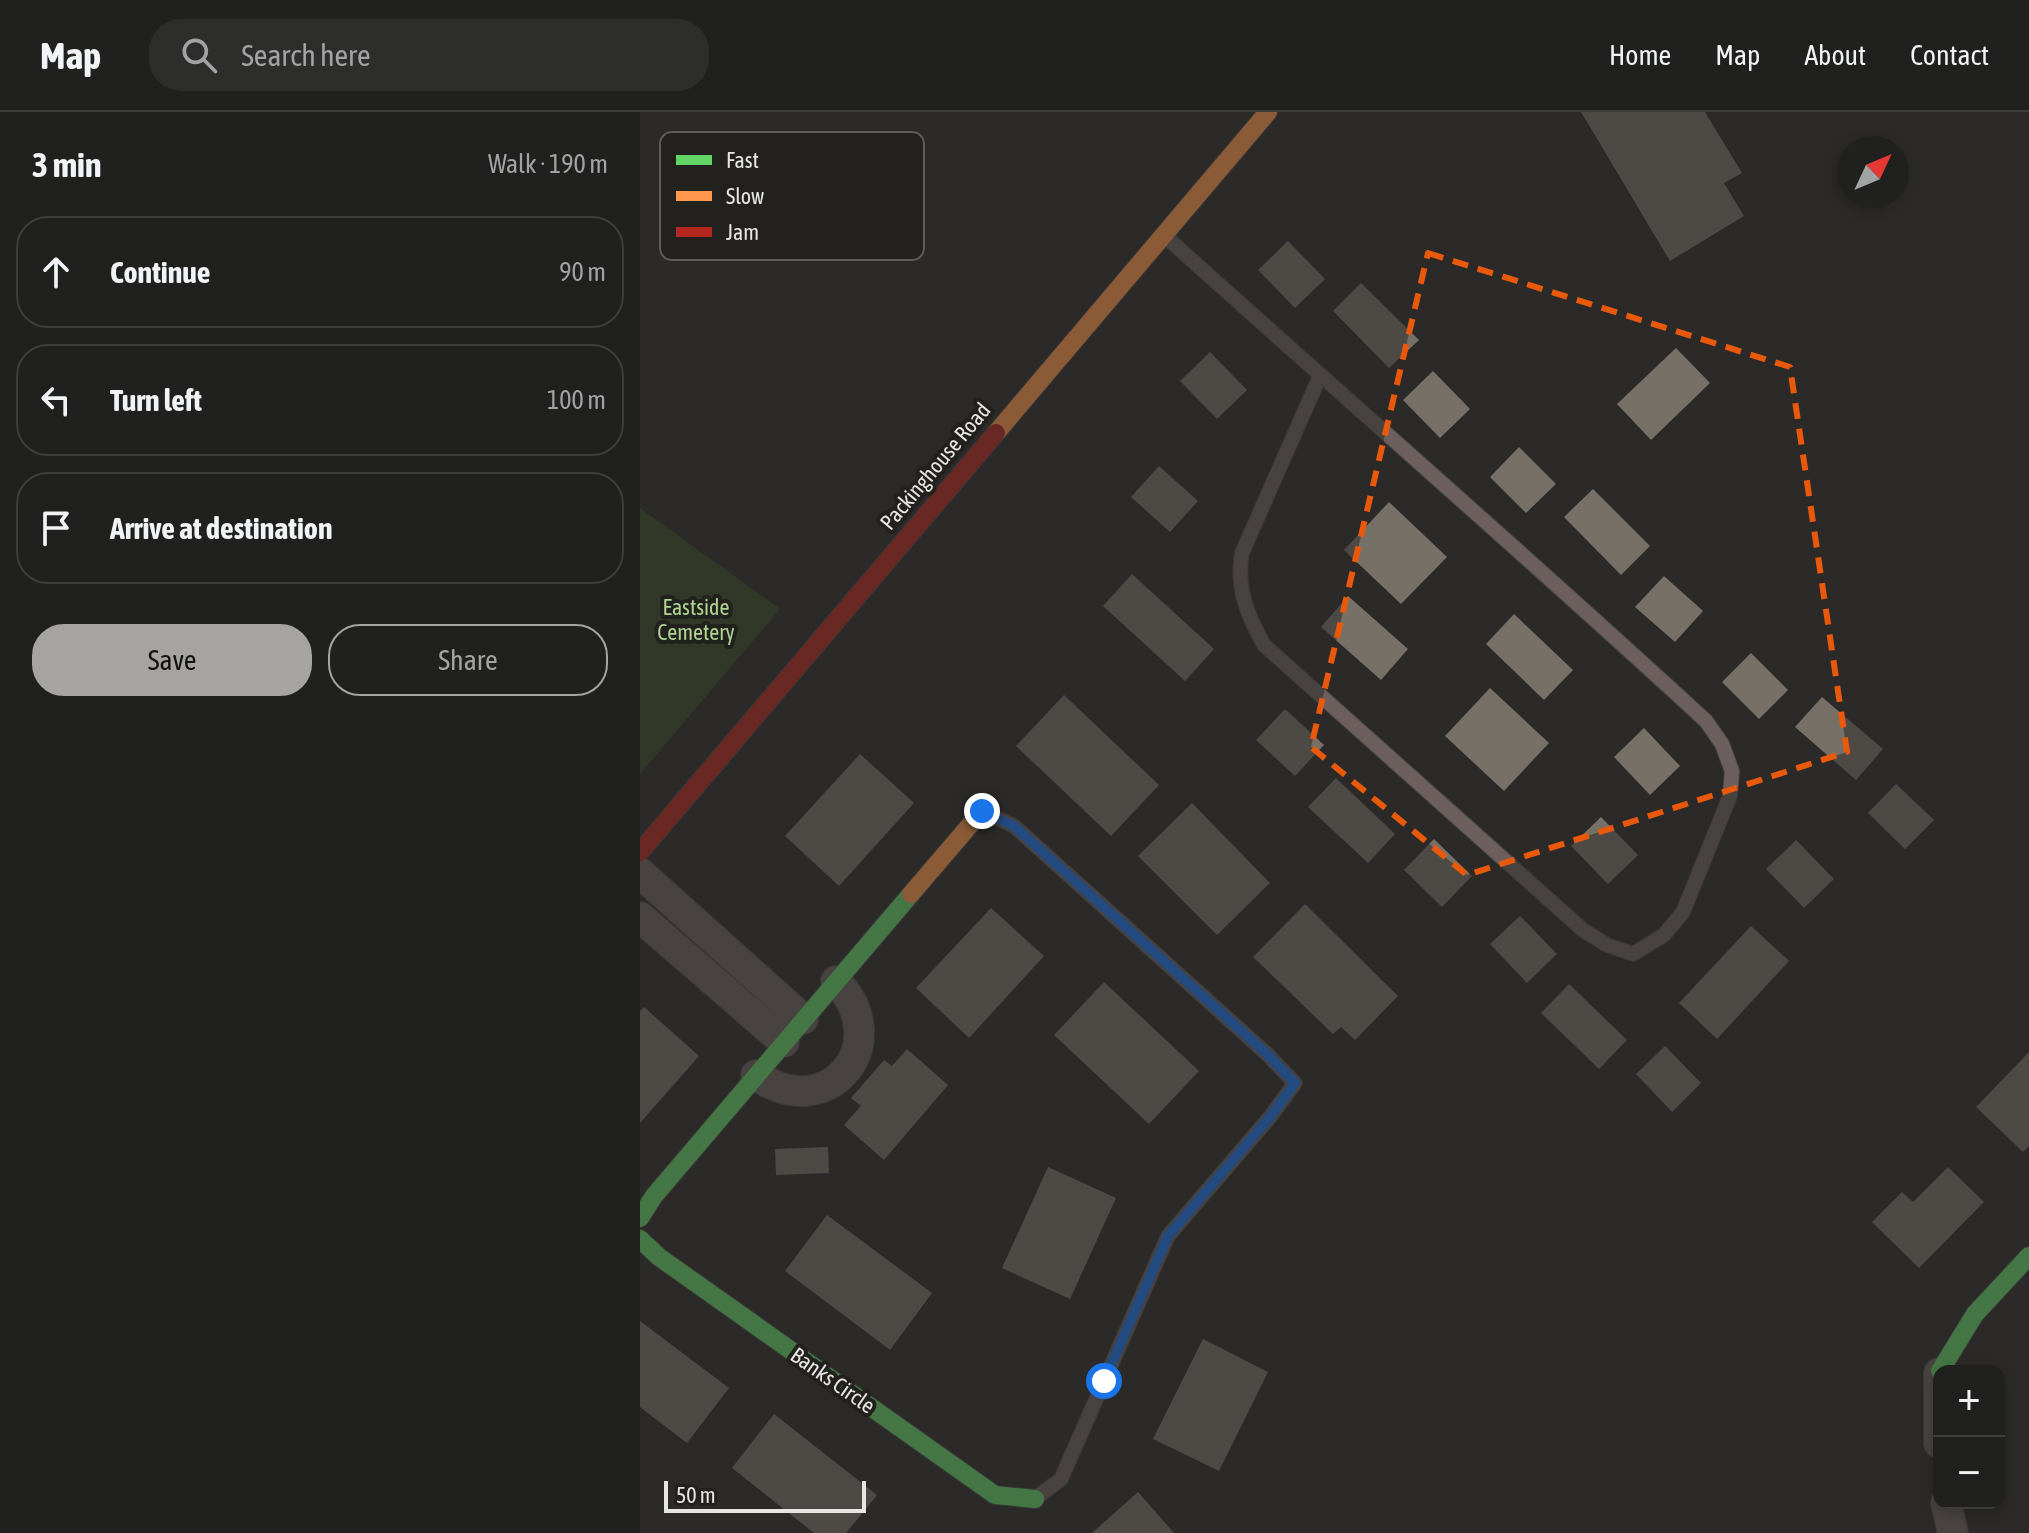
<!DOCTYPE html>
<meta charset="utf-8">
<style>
:root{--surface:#20201e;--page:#2d2d2b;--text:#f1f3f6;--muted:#a2a3a4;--line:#3d3e3c;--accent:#a5a4a2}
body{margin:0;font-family:"Asap Condensed",sans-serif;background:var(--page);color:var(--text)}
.controls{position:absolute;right:24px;bottom:24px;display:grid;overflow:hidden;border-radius:16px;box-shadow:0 4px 12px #0003}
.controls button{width:72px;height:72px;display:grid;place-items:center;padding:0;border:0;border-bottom:2px solid var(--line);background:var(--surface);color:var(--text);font:40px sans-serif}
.compass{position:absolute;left:1197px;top:24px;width:72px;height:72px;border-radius:50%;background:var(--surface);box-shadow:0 4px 12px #0003;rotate:46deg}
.scale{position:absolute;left:24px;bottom:20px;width:202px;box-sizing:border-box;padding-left:8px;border:4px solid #e6e6e4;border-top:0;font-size:22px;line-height:28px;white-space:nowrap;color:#e6e6e4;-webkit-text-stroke:6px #22211e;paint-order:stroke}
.stop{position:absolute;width:24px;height:24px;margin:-18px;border:6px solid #1a73e8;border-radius:50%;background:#fff}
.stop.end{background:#1a73e8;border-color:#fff;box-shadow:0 2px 8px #0008}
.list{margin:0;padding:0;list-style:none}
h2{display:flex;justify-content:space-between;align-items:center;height:104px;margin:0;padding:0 32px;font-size:34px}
h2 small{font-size:26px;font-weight:400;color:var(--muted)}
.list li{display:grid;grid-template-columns:52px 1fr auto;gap:24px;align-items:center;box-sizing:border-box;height:112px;margin:0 16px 16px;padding:0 16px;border:2px solid var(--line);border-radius:32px}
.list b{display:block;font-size:30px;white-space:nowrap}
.list em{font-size:26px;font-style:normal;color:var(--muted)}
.actions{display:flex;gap:16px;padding:24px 32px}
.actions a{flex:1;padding:18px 0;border:2px solid var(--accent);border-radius:32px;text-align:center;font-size:28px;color:var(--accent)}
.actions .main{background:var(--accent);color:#111}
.icon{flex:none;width:44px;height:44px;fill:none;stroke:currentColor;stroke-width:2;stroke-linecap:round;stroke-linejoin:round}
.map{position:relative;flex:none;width:1389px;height:1421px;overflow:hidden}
header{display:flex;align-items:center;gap:48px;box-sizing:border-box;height:112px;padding:0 40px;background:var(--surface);border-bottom:2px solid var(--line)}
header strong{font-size:38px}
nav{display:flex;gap:44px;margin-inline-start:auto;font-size:28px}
.search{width:560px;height:72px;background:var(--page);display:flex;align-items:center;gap:20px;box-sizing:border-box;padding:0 28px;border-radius:32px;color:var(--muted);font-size:30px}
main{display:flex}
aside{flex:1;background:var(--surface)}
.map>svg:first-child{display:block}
.green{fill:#394b29}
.building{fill:#767067}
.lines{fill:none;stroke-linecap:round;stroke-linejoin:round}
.lane-casing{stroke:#484847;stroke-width:16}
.street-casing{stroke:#484847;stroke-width:32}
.fast-casing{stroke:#484847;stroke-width:20}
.slow-casing{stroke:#484847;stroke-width:20}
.jam-casing{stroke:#484847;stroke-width:20}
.lane{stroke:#6c5f5e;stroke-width:14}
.street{stroke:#6c5f5e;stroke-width:30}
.fast{stroke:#63d668;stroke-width:18}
.slow{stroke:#ff974d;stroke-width:18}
.jam{stroke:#b3261e;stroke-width:18}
.route{stroke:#1a73e8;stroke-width:10}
.marked{fill:none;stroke:#e8590c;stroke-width:6;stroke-dasharray:16 10;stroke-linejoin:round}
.labels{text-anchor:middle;stroke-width:8;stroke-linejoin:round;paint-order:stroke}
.street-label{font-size:22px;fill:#e6e6e4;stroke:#22211e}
.park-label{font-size:22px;fill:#afd492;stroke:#22211e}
.key{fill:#22211e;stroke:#5d5c59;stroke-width:2}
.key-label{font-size:22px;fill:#e6e6e4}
</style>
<header>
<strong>Map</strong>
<div class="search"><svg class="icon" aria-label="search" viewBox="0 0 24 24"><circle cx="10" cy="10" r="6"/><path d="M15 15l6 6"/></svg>Search here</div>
<nav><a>Home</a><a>Map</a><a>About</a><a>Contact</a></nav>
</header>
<main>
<aside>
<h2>3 min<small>Walk · 190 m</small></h2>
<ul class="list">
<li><svg class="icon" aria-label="ahead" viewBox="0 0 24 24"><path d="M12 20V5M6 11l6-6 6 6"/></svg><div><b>Continue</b></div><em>90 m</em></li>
<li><svg class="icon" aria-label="left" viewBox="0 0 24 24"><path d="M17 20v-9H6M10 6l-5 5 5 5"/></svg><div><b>Turn left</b></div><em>100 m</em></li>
<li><svg class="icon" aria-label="arrive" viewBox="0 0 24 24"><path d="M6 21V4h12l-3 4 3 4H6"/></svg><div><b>Arrive at destination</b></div></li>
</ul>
<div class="actions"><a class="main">Save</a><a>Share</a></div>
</aside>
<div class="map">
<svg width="1389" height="1421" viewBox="0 0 1389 1421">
<rect width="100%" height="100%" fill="#2b2a28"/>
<polygon class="green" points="0,396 140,497 0,662"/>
<g class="building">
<polygon points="941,0 1065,0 1102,61 1084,71 1104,104 1030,149"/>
<polygon points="648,129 685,167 655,196 618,158"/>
<polygon points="721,171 779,228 749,256 693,199"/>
<polygon points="1036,236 1070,271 1011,328 977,292"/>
<polygon points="570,240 607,278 577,307 540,269"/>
<polygon points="793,259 830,297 800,326 763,288"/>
<polygon points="879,335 916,372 886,401 850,365"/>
<polygon points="519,354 558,389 530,420 491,385"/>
<polygon points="953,377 1010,434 981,463 924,405"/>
<polygon points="749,390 807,445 761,492 704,438"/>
<polygon points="492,462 574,537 545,569 463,494"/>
<polygon points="1024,464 1063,499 1035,530 995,495"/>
<polygon points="708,484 768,537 741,568 681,515"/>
<polygon points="874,502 933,558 904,588 846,532"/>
<polygon points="1111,541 1148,578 1119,607 1082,570"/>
<polygon points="850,576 909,631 864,679 805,624"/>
<polygon points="424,583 519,673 471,724 376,634"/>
<polygon points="1182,585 1243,637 1216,668 1155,615"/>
<polygon points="645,597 684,633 655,664 616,628"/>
<polygon points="1004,616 1040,654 1010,683 974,645"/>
<polygon points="220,642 274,691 199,774 145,724"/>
<polygon points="696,666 755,722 728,751 668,695"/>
<polygon points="1256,672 1294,708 1265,737 1228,701"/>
<polygon points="552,691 630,771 577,823 498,744"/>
<polygon points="961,705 998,743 968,772 931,734"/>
<polygon points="794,727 832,764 802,795 764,758"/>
<polygon points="1156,728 1194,767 1164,796 1126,757"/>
<polygon points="665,792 758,884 715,928 701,915 693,922 613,845"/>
<polygon points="351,796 404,844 329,926 276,876"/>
<polygon points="880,804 917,842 887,871 850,832"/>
<polygon points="1111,814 1149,849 1077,927 1039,891"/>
<polygon points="464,870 559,959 509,1012 414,923"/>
<polygon points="929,872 987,928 959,957 901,901"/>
<polygon points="4,895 59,944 0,1011 0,899"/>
<polygon points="1025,934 1061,971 1032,1000 996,962"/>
<polygon points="267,937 308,973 244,1048 204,1013 221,994 211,986 244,948 252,954"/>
<polygon points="1389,940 1389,1034 1383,1040 1336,995"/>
<polygon points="188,1035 189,1061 136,1063 135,1037"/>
<polygon points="408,1055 476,1086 430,1187 362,1156"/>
<polygon points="1308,1055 1344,1090 1279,1156 1232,1110 1262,1080 1273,1090"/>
<polygon points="187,1103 292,1181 250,1238 145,1159"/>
<polygon points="0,1209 89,1276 47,1331 0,1295"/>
<polygon points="563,1227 628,1260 579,1359 513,1327"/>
<polygon points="134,1302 237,1383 206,1421 174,1421 92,1356"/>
<polygon points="498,1380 534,1421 452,1421"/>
</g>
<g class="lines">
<defs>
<g id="lane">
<path d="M526,125C706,287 888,445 1066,609L1082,632L1092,659L1090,684L1043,800L1024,823L993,842L967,833L943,818L624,533C607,503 596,476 602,441L680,264"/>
<polyline points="346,701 374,714 627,942 655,971 630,1005 528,1124 421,1367 397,1385"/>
</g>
<g id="street">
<polyline points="0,761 163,907"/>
<polyline points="0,805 144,930"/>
<path d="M116,963C186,1014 257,933 196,869"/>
<polyline points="1299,1261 1299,1331"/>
<polyline points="1306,1391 1313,1421"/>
</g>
<g id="fast">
<polyline points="0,1106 14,1084 271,782"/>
<polyline points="0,1127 19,1145 355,1383 395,1387"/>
<polyline points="1300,1259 1335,1202 1389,1144"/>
</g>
<g id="slow">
<polyline points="356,321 628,0"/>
<polyline points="271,782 342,699"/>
</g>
<polyline id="jam" points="0,740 356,321"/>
</defs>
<use href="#lane" class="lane-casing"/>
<use href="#street" class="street-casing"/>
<use href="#fast" class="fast-casing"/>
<use href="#slow" class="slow-casing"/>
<use href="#jam" class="jam-casing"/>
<use href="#lane" class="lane"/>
<use href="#street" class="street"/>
<use href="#fast" class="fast"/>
<use href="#slow" class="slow"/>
<use href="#jam" class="jam"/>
</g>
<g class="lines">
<polyline class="route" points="342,699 374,714 627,942 655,971 630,1005 528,1124 464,1269"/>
</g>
<path d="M0 0H1389V1421H0ZM788,141L1150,255L1207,640L827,763L671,635Z" fill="#2b2a28" fill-opacity=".55" fill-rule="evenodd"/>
<path class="marked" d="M788,141L1150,255L1207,640L827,763L671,635Z"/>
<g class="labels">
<g class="street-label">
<text transform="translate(295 354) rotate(-50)" y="8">Packinghouse Road</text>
<text transform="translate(193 1268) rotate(35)" y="8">Banks Circle</text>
</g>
<g class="park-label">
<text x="56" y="503">Eastside<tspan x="56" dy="25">Cemetery</tspan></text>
</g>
</g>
<rect x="20" y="20" width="264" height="128" rx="12" class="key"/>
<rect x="36" y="43" width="36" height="10" fill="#63d668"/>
<rect x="36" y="79" width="36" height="10" fill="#ff974d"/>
<rect x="36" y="115" width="36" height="10" fill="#b3261e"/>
<g class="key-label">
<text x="86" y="56">Fast</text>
<text x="86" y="92">Slow</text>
<text x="86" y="128">Jam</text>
</g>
</svg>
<div class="controls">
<button>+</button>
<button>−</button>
</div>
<svg class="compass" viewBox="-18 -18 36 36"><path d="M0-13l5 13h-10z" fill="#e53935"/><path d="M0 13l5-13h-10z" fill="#a2a3a4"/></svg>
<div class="scale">50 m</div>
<div class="stop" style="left:464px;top:1269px"></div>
<div class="stop end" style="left:342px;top:699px"></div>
</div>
</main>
